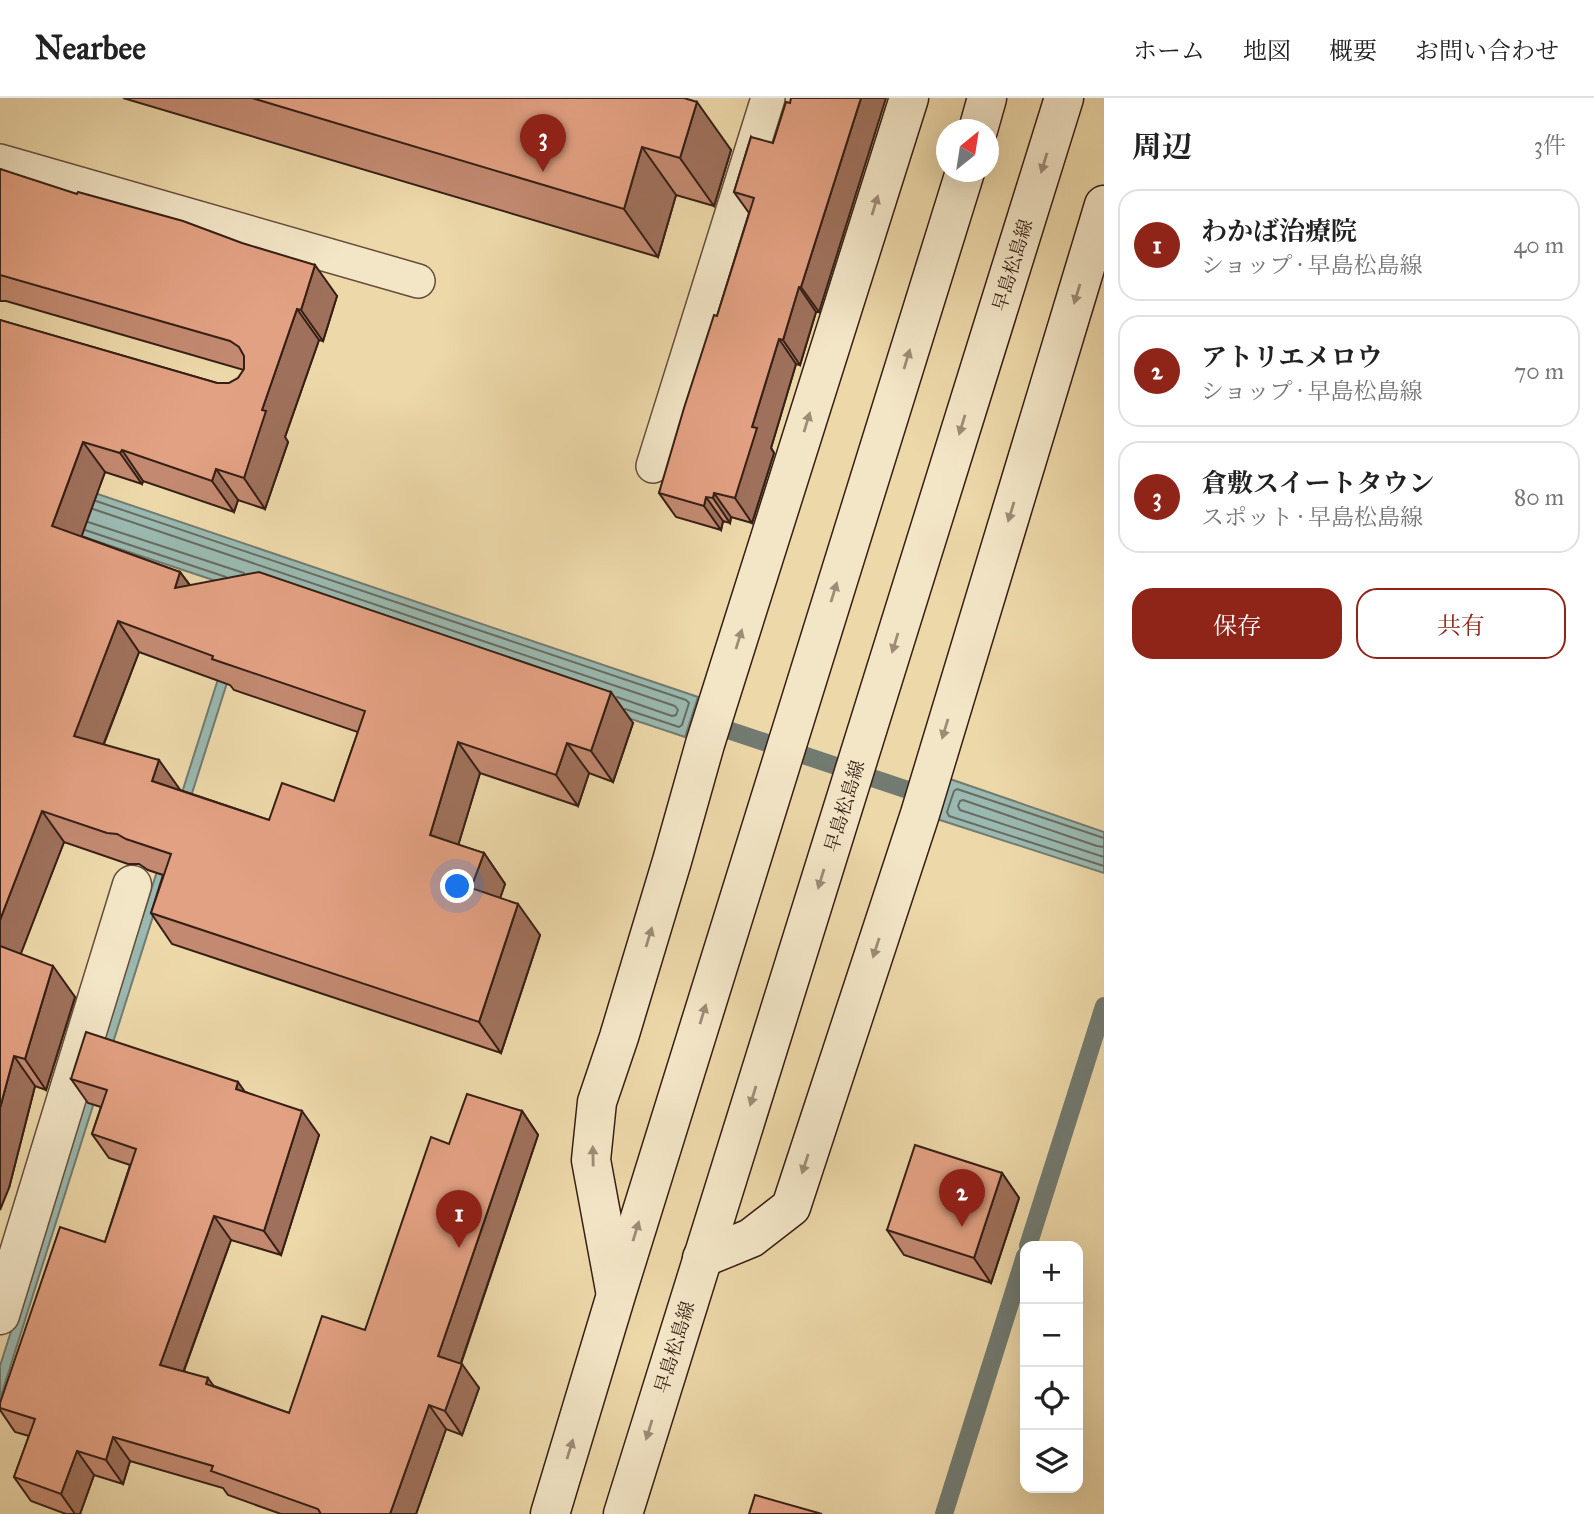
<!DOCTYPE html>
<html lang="ja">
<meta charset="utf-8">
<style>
:root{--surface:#fff;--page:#f2f2f2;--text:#222;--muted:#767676;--line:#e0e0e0;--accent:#8f2418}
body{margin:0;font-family:"IM FELL Great Primer","Noto Serif JP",serif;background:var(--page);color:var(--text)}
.controls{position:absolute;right:21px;bottom:21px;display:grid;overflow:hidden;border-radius:14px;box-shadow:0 7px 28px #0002}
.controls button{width:63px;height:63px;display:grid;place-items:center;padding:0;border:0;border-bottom:2px solid var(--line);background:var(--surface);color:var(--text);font:35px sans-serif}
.compass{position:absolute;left:936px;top:21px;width:63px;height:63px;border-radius:50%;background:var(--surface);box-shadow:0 7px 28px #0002;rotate:30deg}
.you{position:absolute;left:458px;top:789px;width:24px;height:24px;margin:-18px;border:5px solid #fff;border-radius:50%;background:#1a73e8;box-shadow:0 0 0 10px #1a73e833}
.badge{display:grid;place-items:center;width:46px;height:46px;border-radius:50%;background:var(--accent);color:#fff;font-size:23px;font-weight:700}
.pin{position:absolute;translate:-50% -58px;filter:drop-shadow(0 2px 4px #0008)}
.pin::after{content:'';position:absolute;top:37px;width:24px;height:21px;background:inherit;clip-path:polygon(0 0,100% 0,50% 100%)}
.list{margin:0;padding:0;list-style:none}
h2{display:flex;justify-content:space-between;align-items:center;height:91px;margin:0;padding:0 28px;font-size:30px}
h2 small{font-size:23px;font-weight:400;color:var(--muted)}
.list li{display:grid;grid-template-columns:46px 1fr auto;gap:21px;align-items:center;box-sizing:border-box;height:112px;margin:0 14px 14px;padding:0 14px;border:2px solid var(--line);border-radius:21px}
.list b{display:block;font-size:26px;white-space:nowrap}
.list p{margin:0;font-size:23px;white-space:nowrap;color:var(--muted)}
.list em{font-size:23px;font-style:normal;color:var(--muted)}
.actions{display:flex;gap:14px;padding:21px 28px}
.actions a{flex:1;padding:16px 0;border:2px solid var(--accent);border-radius:21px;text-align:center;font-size:24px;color:var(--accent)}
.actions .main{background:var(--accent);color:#fff}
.icon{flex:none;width:38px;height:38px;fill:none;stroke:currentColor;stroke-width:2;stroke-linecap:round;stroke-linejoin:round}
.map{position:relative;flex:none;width:1104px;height:1416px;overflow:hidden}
header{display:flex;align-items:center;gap:42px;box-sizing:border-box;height:98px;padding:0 35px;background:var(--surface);border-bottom:2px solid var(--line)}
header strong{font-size:33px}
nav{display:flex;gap:38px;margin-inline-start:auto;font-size:24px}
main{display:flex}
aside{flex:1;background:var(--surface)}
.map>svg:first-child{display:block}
.water{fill:#9ab9b0;stroke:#727b72;stroke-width:2}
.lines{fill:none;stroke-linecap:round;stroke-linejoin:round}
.shore{stroke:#686c62;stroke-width:2}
.stream{stroke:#727b72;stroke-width:18}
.service-casing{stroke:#644d3a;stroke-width:36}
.minor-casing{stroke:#644d3a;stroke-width:41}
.secondary-casing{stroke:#361f15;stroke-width:41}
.service{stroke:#f3e6c7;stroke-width:33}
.minor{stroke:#f3e6c7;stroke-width:38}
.secondary{stroke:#f3e6c7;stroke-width:38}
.wall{fill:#c38a71;stroke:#361f15;stroke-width:2;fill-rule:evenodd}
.shaded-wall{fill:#9f715c;stroke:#361f15;stroke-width:2}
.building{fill:#e3a183;stroke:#361f15;stroke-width:2;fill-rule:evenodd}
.oneway{fill:#9e8c77}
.labels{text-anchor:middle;stroke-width:5;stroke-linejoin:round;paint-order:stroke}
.street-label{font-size:19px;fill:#361f15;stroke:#f3e6c7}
</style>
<header>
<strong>Nearbee</strong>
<nav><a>ホーム</a><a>地図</a><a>概要</a><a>お問い合わせ</a></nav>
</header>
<main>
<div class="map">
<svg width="1104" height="1416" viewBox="0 0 1104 1416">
<rect width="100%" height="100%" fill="#edd8a9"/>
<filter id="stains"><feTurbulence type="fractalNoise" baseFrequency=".00286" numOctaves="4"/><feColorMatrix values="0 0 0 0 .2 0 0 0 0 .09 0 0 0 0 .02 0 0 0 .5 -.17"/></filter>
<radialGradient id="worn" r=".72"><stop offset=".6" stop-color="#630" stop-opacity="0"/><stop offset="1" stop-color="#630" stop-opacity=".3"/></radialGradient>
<g class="water">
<polygon points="0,363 698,599 685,639 280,504 252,506 0,1301 0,1268 246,493 0,411"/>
<polygon points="950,681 1104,734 1104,775 937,721"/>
</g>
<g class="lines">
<g class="shore">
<polyline points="96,403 686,602 689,605 682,627 679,629 625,611"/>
<polyline points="93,411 675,608 678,612 676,617 672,618 617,599"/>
<polyline points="88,424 244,475"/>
<polyline points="85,432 226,479"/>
<polyline points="1104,740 957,691 954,693 947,714 949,718 1104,768"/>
<polyline points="1104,749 1097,748 963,702 960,703 958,708 960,712 1104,759"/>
</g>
<g class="stream">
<polyline points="707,625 929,699"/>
<polyline points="1028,1148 1104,908"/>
<polyline points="944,1416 1025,1158"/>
</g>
<defs>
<g id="service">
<polyline points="0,63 418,183"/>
<polyline points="653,368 768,0"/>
</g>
<polyline id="minor" points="0,1217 132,787"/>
<g id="secondary">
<polyline points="978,32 987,0"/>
<polyline points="702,1160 751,1140 791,1109 920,716 1104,107"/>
<polyline points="615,1192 591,1062 597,1004 619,939 672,763 705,646 909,0"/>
<polyline points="550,1416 616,1197 965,74"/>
<polyline points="623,1416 1064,0"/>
</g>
</defs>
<use href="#service" class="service-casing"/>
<use href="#minor" class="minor-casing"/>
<use href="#secondary" class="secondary-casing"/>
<use href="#service" class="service"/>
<use href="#minor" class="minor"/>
<use href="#secondary" class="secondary"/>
</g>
<g class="wall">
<polygon points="123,0 684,0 731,52 714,108 676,97 658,159"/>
<polygon points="751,39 819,214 816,214 800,267 796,266 771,350 774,355 752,425 731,419 730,425 723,423 721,432 676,419 659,395 717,218 749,115 734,94"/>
<path d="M0,71L337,198L323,243L319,242L285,339L288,344L265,411L238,402L234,414L143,383L142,386L105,374L81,438L180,474L190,487L633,625L613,684L589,675L578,708L480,675L458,747L484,755L505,786L500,800L540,837L501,955L172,846L151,815L163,777L148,772L139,766H128L64,744L20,856L75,899L46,992L35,988L9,1090L0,222L217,285H229L238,280L244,272L6,203H0ZM139,554L230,587L234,592L358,634L334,703L269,722L180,692L104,646Z"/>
<polygon points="71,981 246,994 319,1037 281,1157 231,1142 184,1273 214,1288 289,1315 365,1232 449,1046 522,1013 538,1037 461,1266 479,1290 462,1337 446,1331 416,1416 281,1416 228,1397 223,1390 130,1363 123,1386 94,1377 80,1416 66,1416 31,1403 14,1379 29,1338 15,1334 0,1312 0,1305 105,1144 130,1067 109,1060 92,1036 101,1009 88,1005"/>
<polygon points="1002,1075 1019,1100 991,1185 904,1157 887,1132"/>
</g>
<g class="shaded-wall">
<polygon points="861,0 886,0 819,214 801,189"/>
<polygon points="697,4 731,52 714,108 680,60"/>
<polygon points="642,49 676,97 658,159 624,111"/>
<polygon points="315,167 337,198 323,243 301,212"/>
<polygon points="799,189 816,214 800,267 783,242"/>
<polygon points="297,211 319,242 285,339 288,344 265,411 244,380 262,312"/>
<polygon points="779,241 796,266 771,350 774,355 752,425 735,400 752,329"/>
<polygon points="83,344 105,374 74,459 52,428"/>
<polygon points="122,352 143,383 142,386 120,355"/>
<polygon points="216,371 238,402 234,414 212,383"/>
<polygon points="714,395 731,419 730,425 713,400"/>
<polygon points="706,399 723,423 721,432 704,408"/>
<polygon points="180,474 202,504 175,490"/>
<polygon points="118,523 139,554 95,668 74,638"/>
<polygon points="611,594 633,625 613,684 591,653"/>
<polygon points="458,644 480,675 452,768 430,737"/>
<polygon points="567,645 589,675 578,708 556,677"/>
<polygon points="159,662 181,693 152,683"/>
<polygon points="42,713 64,744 13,876 0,857 0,822"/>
<polygon points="484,755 505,786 493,821 471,790"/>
<polygon points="518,806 540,837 501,955 479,924"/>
<polygon points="53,868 75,899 46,992 25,961"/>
<polygon points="14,958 35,988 9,1090 0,1112 0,1010"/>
<polygon points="238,984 255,1008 236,991"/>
<polygon points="302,1013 319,1037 281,1157 264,1133"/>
<polygon points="522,1013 538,1037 455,1282 438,1258"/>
<polygon points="1002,1075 1019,1100 991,1185 974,1160"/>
<polygon points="214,1118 231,1142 177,1291 160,1267"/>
<polygon points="462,1266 479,1290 462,1337 445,1313"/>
<polygon points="208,1280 225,1304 206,1286"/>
<polygon points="429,1307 446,1331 416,1416 390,1416"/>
<polygon points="113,1339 130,1363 123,1386 106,1362"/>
<polygon points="77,1353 94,1377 80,1416 75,1416 61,1396"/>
</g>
<g class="building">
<polygon points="252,0 684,0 697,4 680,60 642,49 624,111"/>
<polygon points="791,0 861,0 801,189 799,189 783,242 779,241 752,329 757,330 735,400 714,395 713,400 706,399 704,408 659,395 684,310 714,217 717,218 754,100 734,94 751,39 773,45 786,4 790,5"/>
<path d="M0,71L77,96L78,94L183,123L242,145L315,167L301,212L297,211L262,312L266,313L244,380L216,371L212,383L122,352L120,355L83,344L52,428L180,474L175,490L259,474L611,594L591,653L567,645L556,677L458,644L430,737L484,755L471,790L518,806L479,924L151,815L171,756L126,741L117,736L107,735L42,713L0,822V222L217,285H229L238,280L244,271V258L239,249L230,243L0,177ZM118,523L213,558L212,561L365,613L334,703L282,685L269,722L152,683L159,662L74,638Z"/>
<polygon points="0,848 53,868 25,961 14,958 0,1010"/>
<polygon points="86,934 238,984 236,991 302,1013 264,1133 214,1118 160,1267 208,1280 206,1286 289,1315 322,1218 365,1232 431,1039 449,1046 467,996 522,1013 438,1258 462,1266 445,1313 429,1307 390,1416 321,1416 318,1411 211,1373 213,1368 113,1339 106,1362 77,1353 61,1396 14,1379 35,1321 0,1310 0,1305 60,1129 105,1144 136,1051 92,1036 107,992 71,981"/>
<polygon points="915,1047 1002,1075 974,1160 887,1132"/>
<polygon points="755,1397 822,1416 749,1416"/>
</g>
<defs><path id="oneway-solid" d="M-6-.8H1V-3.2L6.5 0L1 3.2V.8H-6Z" transform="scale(1.75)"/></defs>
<g class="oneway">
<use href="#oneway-solid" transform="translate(1044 65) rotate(107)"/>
<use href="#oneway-solid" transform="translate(875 107) rotate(-73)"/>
<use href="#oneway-solid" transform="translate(1077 196) rotate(107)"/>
<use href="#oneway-solid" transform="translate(907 261) rotate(-73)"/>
<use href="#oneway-solid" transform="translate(807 324) rotate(-73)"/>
<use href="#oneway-solid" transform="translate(962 327) rotate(107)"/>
<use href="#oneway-solid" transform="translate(1011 414) rotate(107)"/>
<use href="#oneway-solid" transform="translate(834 494) rotate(-73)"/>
<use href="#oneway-solid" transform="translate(739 541) rotate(-73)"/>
<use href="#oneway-solid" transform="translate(895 545) rotate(107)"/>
<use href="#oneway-solid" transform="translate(945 631) rotate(107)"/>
<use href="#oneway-solid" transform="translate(821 781) rotate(107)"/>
<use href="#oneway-solid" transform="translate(649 839) rotate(-73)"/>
<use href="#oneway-solid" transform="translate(876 850) rotate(108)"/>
<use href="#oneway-solid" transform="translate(703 916) rotate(-73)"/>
<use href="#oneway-solid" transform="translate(753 998) rotate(107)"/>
<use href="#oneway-solid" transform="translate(593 1058) rotate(-91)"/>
<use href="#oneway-solid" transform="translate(805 1066) rotate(108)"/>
<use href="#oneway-solid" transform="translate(636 1133) rotate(-73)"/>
<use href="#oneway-solid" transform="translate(649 1332) rotate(107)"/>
<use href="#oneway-solid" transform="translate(570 1351) rotate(-73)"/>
</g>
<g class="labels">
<g class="street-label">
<text transform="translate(1012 167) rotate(-73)" y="7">早島松島線</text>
<text transform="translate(844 708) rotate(-73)" y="7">早島松島線</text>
<text transform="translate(674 1249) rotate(-73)" y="7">早島松島線</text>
</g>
</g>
<rect width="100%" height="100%" filter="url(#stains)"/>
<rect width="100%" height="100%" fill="url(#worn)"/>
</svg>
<div class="controls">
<button>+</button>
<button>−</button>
<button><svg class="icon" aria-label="locate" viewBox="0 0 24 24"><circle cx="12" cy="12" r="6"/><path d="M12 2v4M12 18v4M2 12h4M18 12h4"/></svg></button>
<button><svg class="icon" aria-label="layers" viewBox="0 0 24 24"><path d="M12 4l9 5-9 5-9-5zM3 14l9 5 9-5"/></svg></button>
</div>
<svg class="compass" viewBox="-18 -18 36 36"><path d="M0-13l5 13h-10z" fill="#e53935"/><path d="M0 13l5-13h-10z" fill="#767676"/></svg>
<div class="you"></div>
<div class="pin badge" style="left:459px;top:1150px">1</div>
<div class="pin badge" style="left:962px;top:1129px">2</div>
<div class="pin badge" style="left:543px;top:74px">3</div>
</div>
<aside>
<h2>周辺<small>3件</small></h2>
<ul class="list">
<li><span class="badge">1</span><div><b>わかば治療院</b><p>ショップ · 早島松島線</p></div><em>40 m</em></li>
<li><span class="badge">2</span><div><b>アトリエメロウ</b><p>ショップ · 早島松島線</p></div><em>70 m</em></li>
<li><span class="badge">3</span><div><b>倉敷スイートタウン</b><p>スポット · 早島松島線</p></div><em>80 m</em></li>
</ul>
<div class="actions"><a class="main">保存</a><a>共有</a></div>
</aside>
</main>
